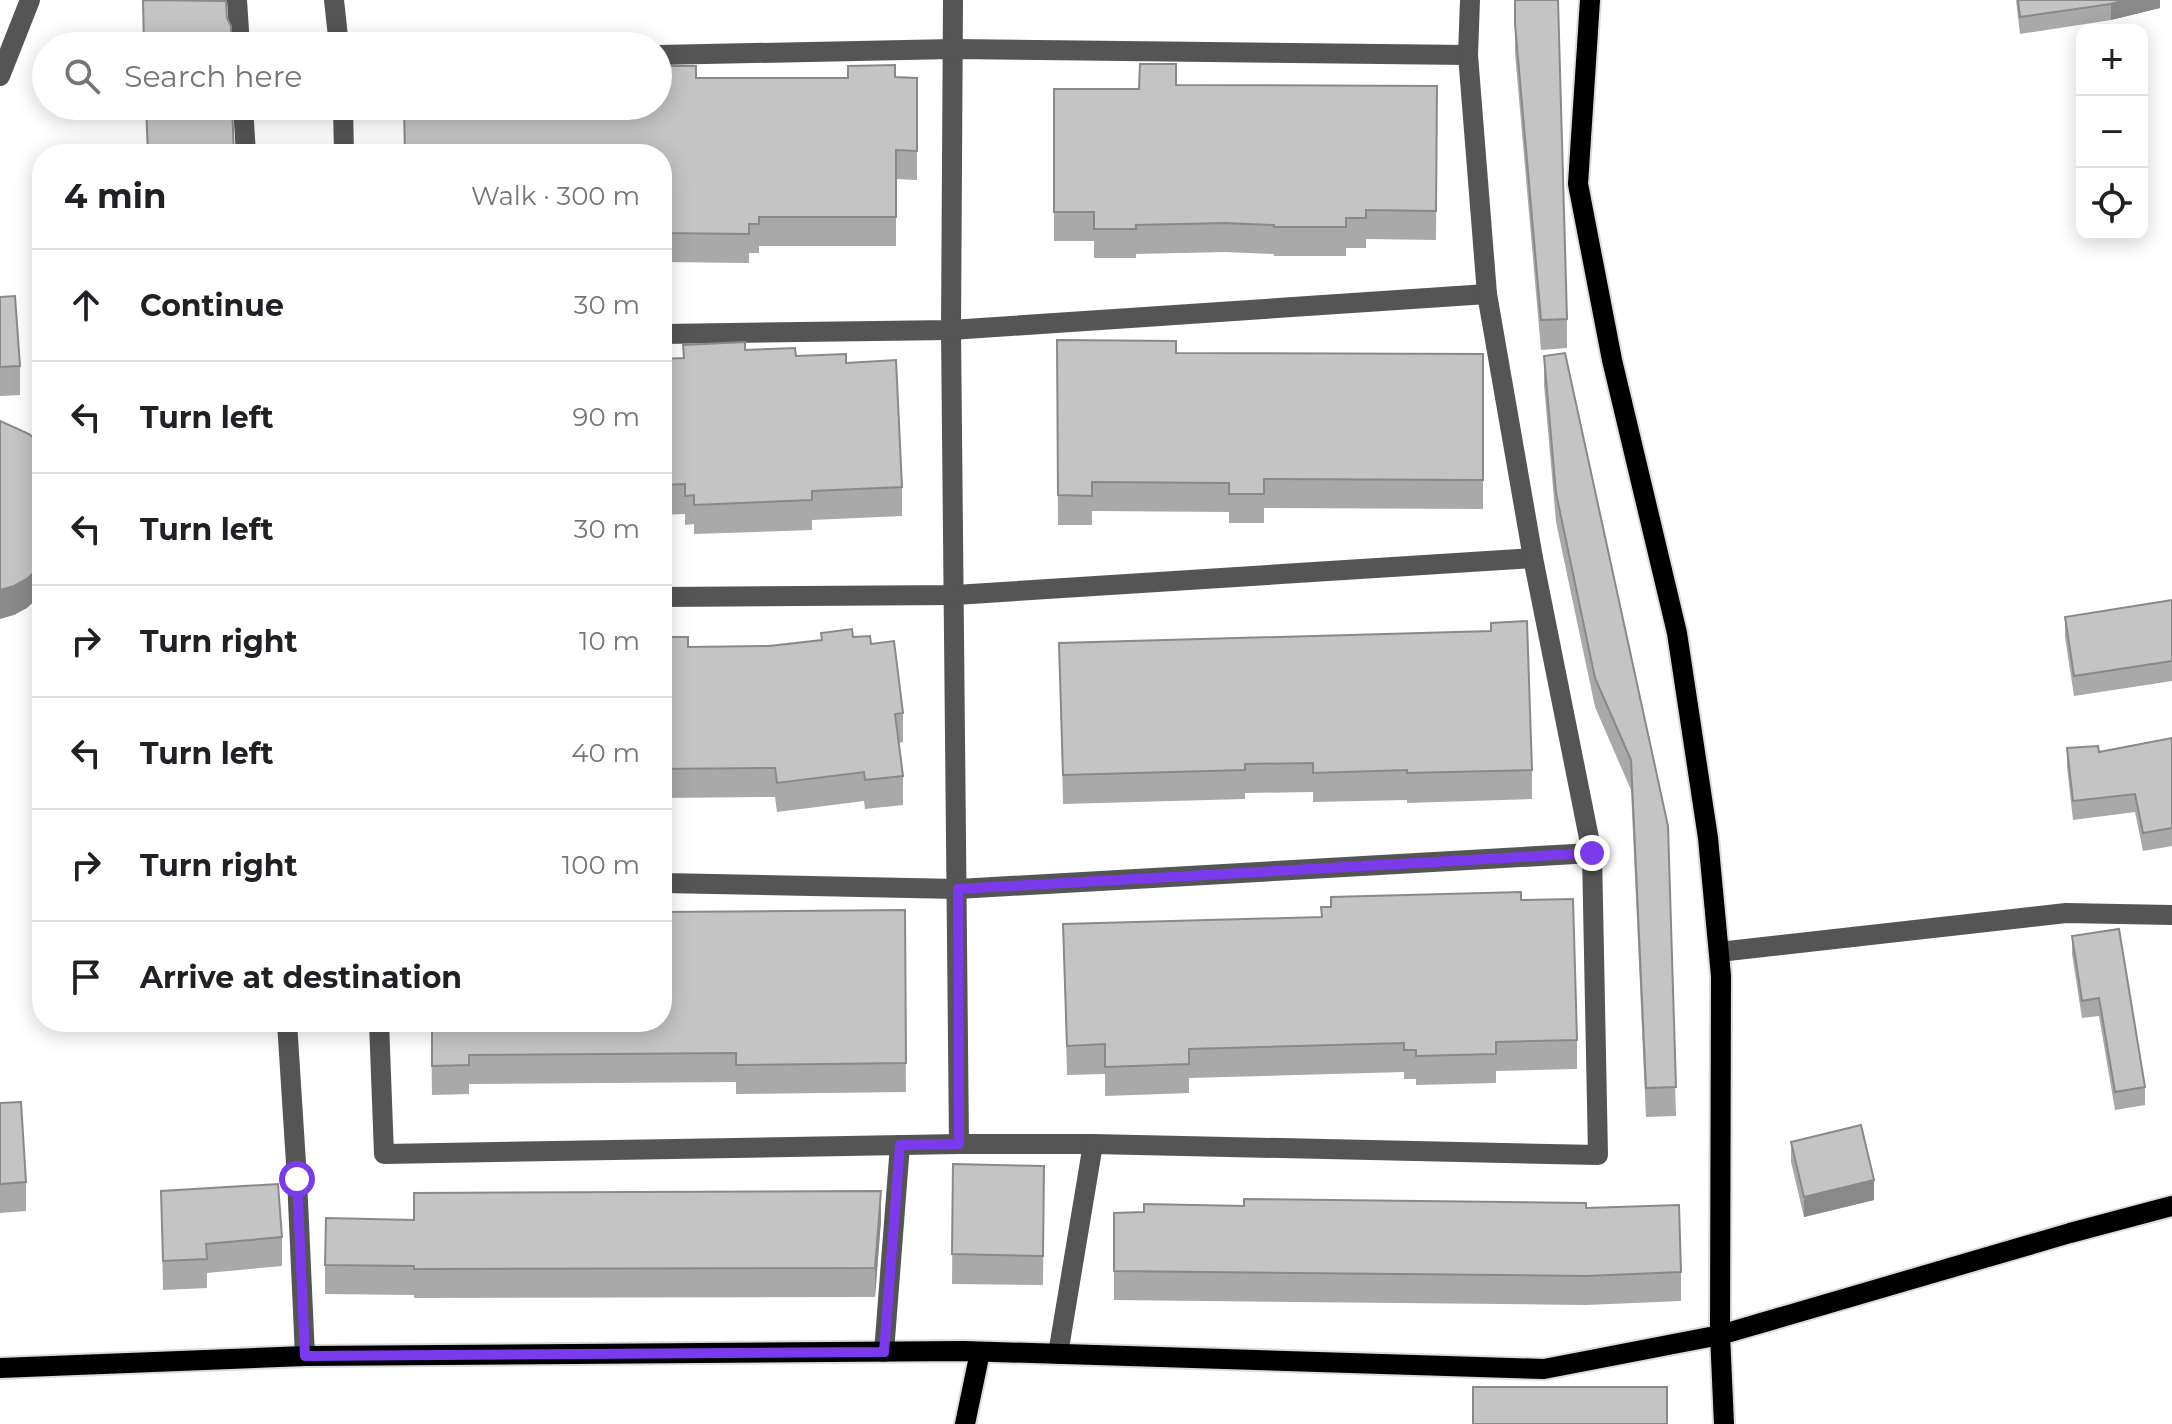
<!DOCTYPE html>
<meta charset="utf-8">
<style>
:root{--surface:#fff;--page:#f2f2f2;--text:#202124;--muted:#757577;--line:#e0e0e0}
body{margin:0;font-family:Montserrat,sans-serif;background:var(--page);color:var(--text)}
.controls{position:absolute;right:24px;top:24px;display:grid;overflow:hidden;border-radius:16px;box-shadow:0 4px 20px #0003}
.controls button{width:72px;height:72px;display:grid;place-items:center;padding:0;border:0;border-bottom:2px solid var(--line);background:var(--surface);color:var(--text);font:40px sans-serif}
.stop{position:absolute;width:24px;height:24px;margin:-18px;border:6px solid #7c3aed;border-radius:50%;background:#fff}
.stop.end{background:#7c3aed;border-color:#fff;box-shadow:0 2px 8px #0008}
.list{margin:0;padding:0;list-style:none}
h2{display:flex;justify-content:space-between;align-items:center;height:104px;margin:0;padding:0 32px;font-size:34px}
h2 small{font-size:26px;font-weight:400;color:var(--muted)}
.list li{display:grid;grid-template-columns:52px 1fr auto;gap:24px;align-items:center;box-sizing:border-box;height:112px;padding:0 32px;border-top:2px solid var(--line)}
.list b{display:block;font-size:30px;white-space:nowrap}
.list em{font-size:26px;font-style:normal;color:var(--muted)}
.icon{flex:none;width:44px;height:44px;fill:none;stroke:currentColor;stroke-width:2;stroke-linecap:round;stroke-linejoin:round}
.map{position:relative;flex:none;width:2172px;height:1424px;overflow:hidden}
.search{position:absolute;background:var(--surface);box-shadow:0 4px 20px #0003;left:32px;top:32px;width:640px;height:88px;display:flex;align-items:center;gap:20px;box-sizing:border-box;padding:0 28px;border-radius:44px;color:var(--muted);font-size:30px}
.panel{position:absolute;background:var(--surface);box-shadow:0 4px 20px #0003;left:32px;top:144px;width:640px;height:888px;border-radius:32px}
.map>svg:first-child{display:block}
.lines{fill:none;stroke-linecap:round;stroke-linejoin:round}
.major-casing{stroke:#dbdbdb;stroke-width:24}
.minor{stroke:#555;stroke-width:20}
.major{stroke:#000;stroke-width:20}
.wall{fill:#a9a9a9}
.shaded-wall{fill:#898989}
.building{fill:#c4c4c4;stroke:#898989;stroke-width:2}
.route{stroke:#7c3aed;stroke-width:10}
</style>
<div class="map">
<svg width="2172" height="1424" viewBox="0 0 2172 1424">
<rect width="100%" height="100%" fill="#fff"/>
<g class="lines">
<defs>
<g id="major">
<polyline points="1590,0 1578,184 1612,360 1677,633 1708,838 1721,976 1720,1335 1724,1424"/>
<polyline points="0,1368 305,1356 964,1351 1544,1369 1720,1335 2070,1233 2172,1206"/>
<polyline points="965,1424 980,1352"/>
</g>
</defs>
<use href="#major" class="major-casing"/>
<g class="minor">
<polyline points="237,0 240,46"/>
<polyline points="334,0 339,46"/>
<polyline points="953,0 951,330 959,1144"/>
<polyline points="658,55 953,49 1468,55"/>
<polyline points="0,76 30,0"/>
<polyline points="243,106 246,154"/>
<polyline points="343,106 344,154"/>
<polyline points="662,334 951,330 1487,294"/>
<polyline points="662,597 955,595 1533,558"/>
<polyline points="662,883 958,889 1592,853"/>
<polyline points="1719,952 2066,913 2172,915"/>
<polyline points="287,1022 297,1179 305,1356"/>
<polyline points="379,1022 384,1154 959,1144 1093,1144 1598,1155 1592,853 1533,558 1487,294 1468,55 1470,0"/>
<polyline points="884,1352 900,1145"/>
<polyline points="1058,1354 1093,1144"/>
</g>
<use href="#major" class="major"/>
</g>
<g class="wall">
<polygon points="2016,0 2160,0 2160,8 2111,20 2020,34"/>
<polygon points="1515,24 1567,319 1567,348 1541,350 1515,53"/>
<polygon points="895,77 917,78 917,180 896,179 896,246 759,246 759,253 749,253 749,263 662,262 662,154 696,78"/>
<polygon points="1176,85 1437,86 1436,240 1366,239 1366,248 1346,248 1346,256 1274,256 1274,254 1225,252 1136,254 1136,258 1094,258 1094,241 1054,241 1054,89 1139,89"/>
<polygon points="0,297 20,366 20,395 0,396"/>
<polygon points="1057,340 1176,353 1483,354 1483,509 1264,508 1264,523 1229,523 1229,512 1092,511 1092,525 1058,525"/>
<polygon points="745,350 796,356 902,487 902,516 812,520 812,530 694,534 694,524 685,525 685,514 662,515 662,359 683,358"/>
<polygon points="1544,356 1668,826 1676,1116 1646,1117 1631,790 1595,707 1556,522 1544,385"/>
<polygon points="2172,600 2172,681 2074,696 2065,637 2065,617"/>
<polygon points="821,633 853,637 871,644 903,713 903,742 899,743 903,776 903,805 865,809 864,801 777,812 775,797 662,798 662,637 688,647 769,646 821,640"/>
<polygon points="1059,643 1532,770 1532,799 1407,803 1407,800 1313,802 1313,792 1245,793 1245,799 1063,804"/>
<polygon points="2172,738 2172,846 2143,851 2135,812 2073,820 2067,767 2067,748 2099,752"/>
<polygon points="1521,900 1577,1040 1577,1069 1496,1071 1496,1083 1416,1085 1416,1079 1404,1079 1404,1072 1189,1078 1189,1093 1105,1096 1105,1074 1067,1075 1063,924 1321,917"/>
<polygon points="905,910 906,1092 736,1094 736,1082 469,1084 469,1094 432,1095 431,1022"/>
<polygon points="2072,936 2145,1087 2145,1105 2115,1110 2099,1016 2082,1018 2072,954"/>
<polygon points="0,1103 26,1182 26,1211 0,1213"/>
<polygon points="1791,1142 1874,1200 1804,1217 1791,1162"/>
<polygon points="953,1164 1044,1166 1043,1285 952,1284"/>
<polygon points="161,1191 282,1237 282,1266 207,1273 207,1288 163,1290"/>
<polygon points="1244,1206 1586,1208 1681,1272 1681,1301 1586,1305 1114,1300 1114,1213 1144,1212"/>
<polygon points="414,1220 881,1220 875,1297 414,1298 414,1295 325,1294 325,1265"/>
</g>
<g class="shaded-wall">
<polygon points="2125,0 2160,0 2160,8 2111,20 2111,4"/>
<polygon points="42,565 42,594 27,608 14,615 0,619 0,590"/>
<polygon points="1874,1180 1874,1200 1804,1217 1804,1197"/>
<polygon points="881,1191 881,1220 875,1297 875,1268"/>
</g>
<g class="building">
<polygon points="143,0 226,1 227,18 231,26 231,46 144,46"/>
<polygon points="1515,0 1558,0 1567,319 1541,320 1515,24"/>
<polygon points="2018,0 2125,0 2111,4 2020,17"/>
<polygon points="1140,64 1176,64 1176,85 1437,86 1436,211 1366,210 1366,218 1346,218 1346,227 1274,227 1274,225 1225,223 1136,225 1136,229 1094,229 1094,212 1054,212 1054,89 1139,89"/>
<polygon points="895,65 895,77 917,78 917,151 896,150 896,217 759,217 759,224 749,224 749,234 662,233 662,154 405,154 404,106 658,106 658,66 696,66 696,78 848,78 848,66"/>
<polygon points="146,106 232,106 234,154 148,154"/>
<polygon points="15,296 20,366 0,367 0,297"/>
<polygon points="1057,340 1176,341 1176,353 1483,354 1483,480 1264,479 1264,494 1229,494 1229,483 1092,482 1092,496 1058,495"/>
<polygon points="745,342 745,350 795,348 796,356 846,354 846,363 896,360 902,487 812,491 812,500 694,505 694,495 685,496 685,484 662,485 662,359 684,358 683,345"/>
<polygon points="1565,353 1668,826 1676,1087 1646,1088 1631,760 1595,678 1556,493 1544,356"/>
<polygon points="0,421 29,434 42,445 42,565 27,579 14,586 0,590"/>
<polygon points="2172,600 2172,661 2074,676 2065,617"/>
<polygon points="1527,621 1532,770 1407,773 1407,770 1313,773 1313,763 1245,764 1245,770 1063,775 1059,643 1491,631 1491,623"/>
<polygon points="852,629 853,637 870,636 871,644 894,641 903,713 895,714 903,776 865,780 864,772 777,783 775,768 662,769 662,637 688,637 688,647 769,646 822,640 821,633"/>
<polygon points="2172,738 2172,828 2143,833 2135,794 2073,801 2067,748 2098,746 2099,752"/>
<polygon points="1521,892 1521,900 1573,899 1577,1040 1496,1042 1496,1054 1416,1056 1416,1050 1404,1050 1404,1043 1189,1049 1189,1064 1105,1067 1105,1044 1067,1046 1063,924 1322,917 1321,907 1331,907 1331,897"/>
<polygon points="905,910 906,1063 736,1065 736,1053 469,1055 469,1065 432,1066 432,1022 662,1022 662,912"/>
<polygon points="2119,929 2145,1087 2115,1092 2099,998 2082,1001 2072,936"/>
<polygon points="21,1102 26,1182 0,1184 0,1103"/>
<polygon points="1861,1125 1874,1180 1804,1197 1791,1142"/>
<polygon points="953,1164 1044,1166 1043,1256 952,1254"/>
<polygon points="278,1184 282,1237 206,1244 207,1259 163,1261 161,1191"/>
<polygon points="881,1191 875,1268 414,1269 414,1266 325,1265 326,1218 414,1220 414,1193"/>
<polygon points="1244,1199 1586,1203 1586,1208 1679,1205 1681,1272 1586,1276 1114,1271 1114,1213 1144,1212 1144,1204 1244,1206"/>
<rect x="1473" y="1387" width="194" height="37"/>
</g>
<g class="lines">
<polyline class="route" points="297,1179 305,1356 884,1352 900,1145 959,1144 958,889 1592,853"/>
</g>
</svg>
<div class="controls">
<button>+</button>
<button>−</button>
<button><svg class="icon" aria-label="locate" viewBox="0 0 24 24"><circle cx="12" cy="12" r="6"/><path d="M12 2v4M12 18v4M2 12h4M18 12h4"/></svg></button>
</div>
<div class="stop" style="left:297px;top:1179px"></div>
<div class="stop end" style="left:1592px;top:853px"></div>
<div class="search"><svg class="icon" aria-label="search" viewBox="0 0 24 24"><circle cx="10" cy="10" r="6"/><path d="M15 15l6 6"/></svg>Search here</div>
<section class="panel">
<h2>4 min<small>Walk · 300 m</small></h2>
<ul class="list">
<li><svg class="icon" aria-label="ahead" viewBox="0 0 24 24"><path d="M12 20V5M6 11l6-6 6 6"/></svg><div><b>Continue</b></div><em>30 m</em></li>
<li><svg class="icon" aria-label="left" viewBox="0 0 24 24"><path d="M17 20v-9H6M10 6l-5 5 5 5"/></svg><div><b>Turn left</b></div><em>90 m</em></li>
<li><svg class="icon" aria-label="left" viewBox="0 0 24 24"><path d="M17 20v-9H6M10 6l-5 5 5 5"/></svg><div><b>Turn left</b></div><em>30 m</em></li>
<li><svg class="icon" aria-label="right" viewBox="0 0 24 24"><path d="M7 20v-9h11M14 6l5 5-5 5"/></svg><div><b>Turn right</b></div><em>10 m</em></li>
<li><svg class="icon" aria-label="left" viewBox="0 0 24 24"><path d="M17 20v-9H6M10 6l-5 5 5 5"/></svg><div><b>Turn left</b></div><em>40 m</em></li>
<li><svg class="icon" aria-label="right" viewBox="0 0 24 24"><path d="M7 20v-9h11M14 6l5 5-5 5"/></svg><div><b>Turn right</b></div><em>100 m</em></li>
<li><svg class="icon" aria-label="arrive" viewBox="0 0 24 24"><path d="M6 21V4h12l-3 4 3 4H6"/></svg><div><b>Arrive at destination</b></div></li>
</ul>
</section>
</div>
